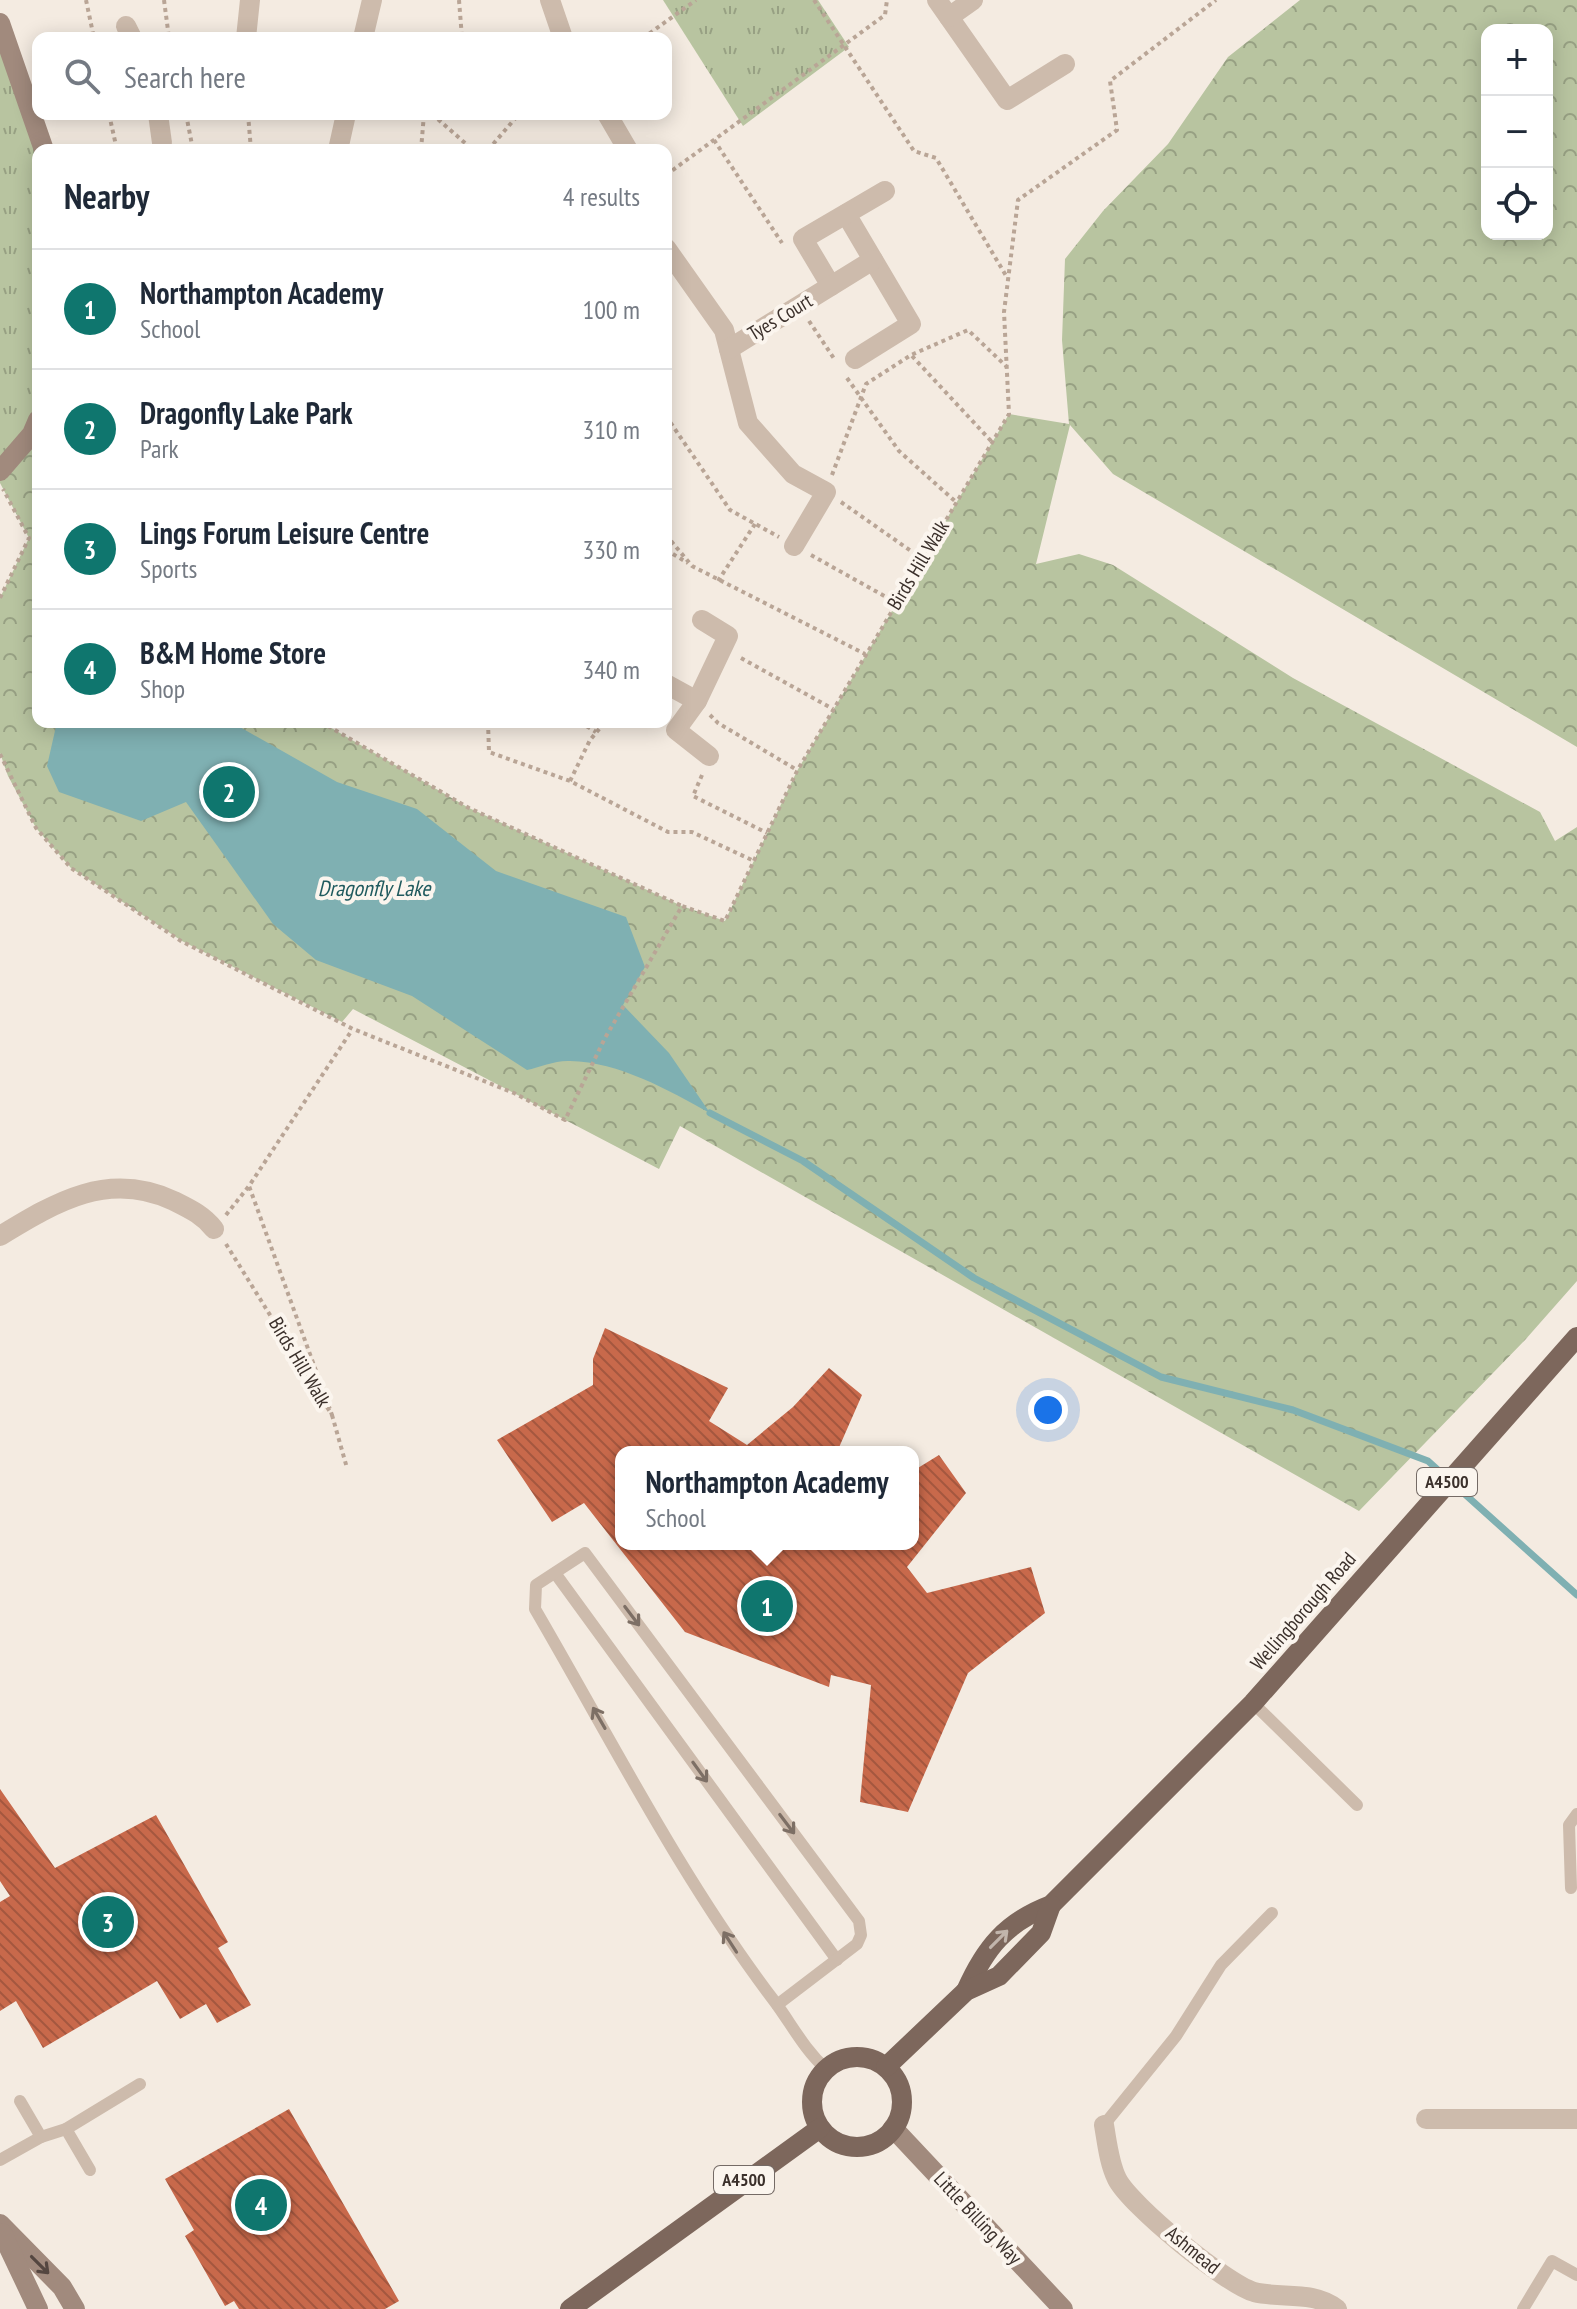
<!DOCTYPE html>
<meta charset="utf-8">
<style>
:root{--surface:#fff;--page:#f6f6f7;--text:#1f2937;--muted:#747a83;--line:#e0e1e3;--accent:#0f766e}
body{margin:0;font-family:"PT Sans Narrow",sans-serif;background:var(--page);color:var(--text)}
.controls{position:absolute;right:24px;top:24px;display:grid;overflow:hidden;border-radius:16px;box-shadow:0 4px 20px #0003}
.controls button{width:72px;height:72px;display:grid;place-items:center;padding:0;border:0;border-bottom:2px solid var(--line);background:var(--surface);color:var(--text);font:40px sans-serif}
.you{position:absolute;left:1048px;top:1410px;width:28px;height:28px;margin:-20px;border:6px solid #fff;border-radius:50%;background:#1a73e8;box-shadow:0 0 0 12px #1a73e833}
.badge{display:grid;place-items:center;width:52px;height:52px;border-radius:50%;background:var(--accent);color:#fff;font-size:26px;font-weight:700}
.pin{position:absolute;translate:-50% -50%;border:4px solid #fff;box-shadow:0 2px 8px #0006}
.popup{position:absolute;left:615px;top:1446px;width:304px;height:104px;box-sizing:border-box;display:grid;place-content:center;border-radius:16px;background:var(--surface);filter:drop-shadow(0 2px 6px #0005);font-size:26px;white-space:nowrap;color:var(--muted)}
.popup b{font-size:30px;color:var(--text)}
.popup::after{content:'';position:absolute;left:50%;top:100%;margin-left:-16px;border:16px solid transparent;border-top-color:var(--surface)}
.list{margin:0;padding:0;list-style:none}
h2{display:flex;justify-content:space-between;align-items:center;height:104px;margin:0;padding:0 32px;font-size:34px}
h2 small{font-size:26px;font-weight:400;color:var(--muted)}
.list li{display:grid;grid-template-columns:52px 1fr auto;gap:24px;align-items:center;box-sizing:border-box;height:120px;padding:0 32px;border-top:2px solid var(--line)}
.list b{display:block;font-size:30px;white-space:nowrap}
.list p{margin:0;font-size:26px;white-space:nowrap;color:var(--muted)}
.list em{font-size:26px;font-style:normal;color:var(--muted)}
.icon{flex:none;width:44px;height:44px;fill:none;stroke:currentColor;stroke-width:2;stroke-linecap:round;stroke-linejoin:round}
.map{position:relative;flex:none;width:1577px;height:2309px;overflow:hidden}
.search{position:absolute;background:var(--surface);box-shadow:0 4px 20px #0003;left:32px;top:32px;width:640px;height:88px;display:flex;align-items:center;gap:20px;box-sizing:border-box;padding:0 28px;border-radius:16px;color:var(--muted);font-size:30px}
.panel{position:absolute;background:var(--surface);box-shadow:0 4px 20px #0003;left:32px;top:144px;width:640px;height:584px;border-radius:16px}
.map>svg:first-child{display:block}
.grass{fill:url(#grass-tufts)}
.forest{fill:url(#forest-crowns);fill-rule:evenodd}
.water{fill:#7fb0b2}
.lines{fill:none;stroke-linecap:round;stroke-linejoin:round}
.stream{stroke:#7fb0b2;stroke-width:7}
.building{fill:url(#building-back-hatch)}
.path{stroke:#b9a596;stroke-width:4;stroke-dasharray:4 4;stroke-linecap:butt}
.lane{stroke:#cdbbac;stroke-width:12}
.street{stroke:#cdbbac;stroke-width:20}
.secondary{stroke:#a18a7d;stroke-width:20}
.primary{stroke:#7d675c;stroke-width:20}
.oneway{stroke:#7d6f65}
.oneway2{stroke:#c2b5ac}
.oneway3{stroke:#544640}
.labels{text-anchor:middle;stroke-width:8;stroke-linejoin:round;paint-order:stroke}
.shield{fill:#fbf5ee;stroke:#756b66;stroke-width:2}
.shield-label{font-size:18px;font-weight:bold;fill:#3b302b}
.street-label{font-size:20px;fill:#3b302b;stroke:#fbf5ee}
.water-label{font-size:22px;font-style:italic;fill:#1f5a5e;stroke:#fbf5ee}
</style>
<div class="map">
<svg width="1577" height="2309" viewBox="0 0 1577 2309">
<defs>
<pattern id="grass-tufts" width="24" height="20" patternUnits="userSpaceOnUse" patternTransform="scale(2)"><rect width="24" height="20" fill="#b8c4a0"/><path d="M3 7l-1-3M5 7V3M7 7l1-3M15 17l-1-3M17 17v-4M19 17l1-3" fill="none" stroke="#97a083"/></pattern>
<pattern id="forest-crowns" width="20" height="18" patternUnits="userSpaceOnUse" patternTransform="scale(2)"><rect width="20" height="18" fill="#b8c4a0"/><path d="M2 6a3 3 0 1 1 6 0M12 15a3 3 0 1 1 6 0" fill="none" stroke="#97a083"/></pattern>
<pattern id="building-back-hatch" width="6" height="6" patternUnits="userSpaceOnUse" patternTransform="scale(2)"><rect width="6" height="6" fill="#c8694b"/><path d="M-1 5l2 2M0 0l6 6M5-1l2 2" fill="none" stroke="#a4573f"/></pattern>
</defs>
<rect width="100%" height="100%" fill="#f4ebe1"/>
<g class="grass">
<polygon points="663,0 818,0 849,47 743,126"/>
<polygon points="0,23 38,150 38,420 0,471"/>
</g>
<path class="forest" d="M1300,0H1577V747L1113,474L1070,425L1036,564L1079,554L1113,565L1293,678L1540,812L1555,841L1577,827V1281L1525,1340L1359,1511L680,1126L659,1169L353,1009L342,1022L182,941L71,868L36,828L8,776L0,753V598L29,538L0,483V471L38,420V722H321L469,808L682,906L725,921L797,771L1009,414L1069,424L1062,340L1065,259L1103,211L1168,144L1228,57ZM1487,30H1547V234H1487Z"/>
<path class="water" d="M57,722H231L337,782L417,809L496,871L626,917L645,967L623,1005L669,1053L710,1113C668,1090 619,1062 570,1061C556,1060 540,1067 527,1070L412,996L316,960L273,924L186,802L141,821L59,792L47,766Z"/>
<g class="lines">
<polyline class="stream" points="710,1113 803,1161 974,1278 1161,1377 1293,1410 1428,1461 1577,1595"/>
</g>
<g class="building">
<polygon points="605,1328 728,1388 709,1421 747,1445 793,1407 829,1368 862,1395 837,1452 621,1452 621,1544 913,1544 913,1471 939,1455 966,1493 907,1567 927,1593 1031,1567 1045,1613 968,1673 908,1812 860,1802 871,1685 831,1675 829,1687 685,1632 584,1503 552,1522 497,1440 593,1385 593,1359"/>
<polygon points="0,1789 55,1868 156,1815 228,1942 218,1948 251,2005 217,2023 206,2004 180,2019 157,1981 43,2048 16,2001 0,2011 0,1902 10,1896 0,1881"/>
<polygon points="289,2109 399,2301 385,2309 239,2309 234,2301 225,2306 185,2236 194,2230 165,2179"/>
</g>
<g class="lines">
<g class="path">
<polyline points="86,0 94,38"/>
<polyline points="164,0 169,38"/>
<polyline points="459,0 462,38"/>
<polyline points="814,0 914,151 936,158 1008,279"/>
<polyline points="643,38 696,0"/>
<polyline points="109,114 117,150"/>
<polyline points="186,114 193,150"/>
<polyline points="248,114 251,150"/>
<polyline points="432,114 473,150"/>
<polyline points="714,140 782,243"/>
<polyline points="421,150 424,114"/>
<polyline points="488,150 519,114"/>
<polyline points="666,175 885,15 887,0"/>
<polyline points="809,321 835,360"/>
<polyline points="912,356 992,442"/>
<polyline points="847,378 899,451 956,502"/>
<polyline points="666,416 730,510 779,537"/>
<polyline points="832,475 866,384 911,355 968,330 1007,367"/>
<polyline points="841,502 921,558"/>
<polyline points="666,535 692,566 865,654"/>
<polyline points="666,550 688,563"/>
<polyline points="811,555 895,602"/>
<polyline points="718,581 755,524"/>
<polyline points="0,598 29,538 3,489"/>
<polyline points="741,658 833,709"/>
<polyline points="710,715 718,723 797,770"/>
<polyline points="321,722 469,808 682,906"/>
<polyline points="488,722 489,752 570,781 668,832 692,832 754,861"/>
<polyline points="580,722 596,732"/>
<polyline points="0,754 36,828 71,868 181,941 353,1029 514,1093 565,1120 605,1038 682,906 725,921 797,771 1009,414 1004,312 1018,200 1117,130 1110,81 1216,0"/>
<polyline points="702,775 693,796 767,833"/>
<polyline points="570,781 590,740 605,722"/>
<polyline points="226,1215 249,1186"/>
<polyline points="226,1244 332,1415 249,1186 352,1030"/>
<polyline points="332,1415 347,1468"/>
</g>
<g class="lane">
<polyline points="555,1573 837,1960"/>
<polyline points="1253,1703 1357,1805"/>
<polyline points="1571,1888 1569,1825 1577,1814"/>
<path d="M777,2005L857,1944L861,1935L859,1921L585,1553L536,1585L535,1609C612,1741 682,1880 775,2002C792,2025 804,2049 826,2069"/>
<polyline points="20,2101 41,2137"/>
<polyline points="1104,2125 1176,2036 1221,1965 1272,1913"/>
<polyline points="66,2129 90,2170"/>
<polyline points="0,2160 41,2137 66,2129 140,2084"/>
<polyline points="1523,2309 1552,2261 1577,2275"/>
</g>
<g class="street">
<polyline points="550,0 563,38"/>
<polyline points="937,0 1007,100 1065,64"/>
<polyline points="949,17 973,0"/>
<polyline points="126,26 132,38"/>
<polyline points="246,38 250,0"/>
<polyline points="363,38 372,0"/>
<polyline points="158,114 162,143"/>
<polyline points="607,114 628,150"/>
<polyline points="338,150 346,114"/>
<polyline points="846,214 911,324 855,359"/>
<polyline points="666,248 724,330 748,423 793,474 826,492 794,546"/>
<polyline points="831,286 803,239 885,191"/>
<polyline points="729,349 873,260"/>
<polyline points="702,620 728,636 697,701 676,730 709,756"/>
<polyline points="666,684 697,701"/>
<path d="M0,1236C56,1202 108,1170 174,1201C190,1209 203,1215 214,1229"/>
<polyline points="1426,2119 1577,2119"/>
<path d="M1104,2125C1107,2142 1109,2163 1117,2179C1130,2205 1226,2284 1254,2292C1282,2299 1313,2290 1337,2309"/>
</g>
<g class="secondary">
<polyline points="0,23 44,150"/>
<polyline points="0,471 32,434 38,420"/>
<polyline points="893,2128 1063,2309"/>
<polyline points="0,2224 62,2287 75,2309"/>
<polyline points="2,2233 38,2309"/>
</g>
<g class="primary">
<path d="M966,1991C985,1948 1006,1922 1051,1905L1253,1703L1577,1337"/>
<circle cx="857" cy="2102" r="45"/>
<polyline points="886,2067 966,1991 999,1976 1041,1933 1051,1905"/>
<polyline points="570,2309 820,2128"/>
</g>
</g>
<defs><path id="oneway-shaft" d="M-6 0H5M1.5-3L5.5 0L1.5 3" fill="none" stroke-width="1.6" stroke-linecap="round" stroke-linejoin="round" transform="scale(2)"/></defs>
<g class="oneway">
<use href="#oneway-shaft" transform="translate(632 1616) rotate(53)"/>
<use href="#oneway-shaft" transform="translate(599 1718) rotate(-120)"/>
<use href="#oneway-shaft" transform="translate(700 1772) rotate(54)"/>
<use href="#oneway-shaft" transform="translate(787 1824) rotate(53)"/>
<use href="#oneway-shaft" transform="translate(730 1942) rotate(-123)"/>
</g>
<use class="oneway2" href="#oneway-shaft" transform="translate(999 1939) rotate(-45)"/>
<use class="oneway3" href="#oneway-shaft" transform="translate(40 2265) rotate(45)"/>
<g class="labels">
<g class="shield">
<rect x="1417" y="1468" width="60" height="28" rx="6"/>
<rect x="714" y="2166" width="60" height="28" rx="6"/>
</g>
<g class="shield-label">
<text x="1447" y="1488">A4500</text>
<text x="744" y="2186">A4500</text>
</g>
<g class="street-label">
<text transform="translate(780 317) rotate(-31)" y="7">Tyes Court</text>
<text transform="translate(918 565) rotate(-59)" y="7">Birds Hill Walk</text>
<text transform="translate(300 1362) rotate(59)" y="7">Birds Hill Walk</text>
<text transform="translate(1303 1611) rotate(-49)" y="7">Wellingborough Road</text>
<text transform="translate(978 2218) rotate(47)" y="7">Little Billing Way</text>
<text transform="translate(1193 2250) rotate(39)" y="7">Ashmead</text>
</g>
<g class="water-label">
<text x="374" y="896">Dragonfly Lake</text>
</g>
</g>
</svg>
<div class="controls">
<button>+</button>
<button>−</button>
<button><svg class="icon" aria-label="locate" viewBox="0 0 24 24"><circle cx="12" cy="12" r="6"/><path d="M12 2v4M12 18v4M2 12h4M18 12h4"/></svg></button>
</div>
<div class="you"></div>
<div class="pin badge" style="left:767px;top:1606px">1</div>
<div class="popup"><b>Northampton Academy</b>School</div>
<div class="pin badge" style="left:229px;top:792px">2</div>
<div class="pin badge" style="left:108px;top:1922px">3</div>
<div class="pin badge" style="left:261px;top:2205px">4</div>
<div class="search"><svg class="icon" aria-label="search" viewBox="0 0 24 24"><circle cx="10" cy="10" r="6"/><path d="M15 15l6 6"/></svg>Search here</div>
<section class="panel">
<h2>Nearby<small>4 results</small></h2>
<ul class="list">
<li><span class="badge">1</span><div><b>Northampton Academy</b><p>School</p></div><em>100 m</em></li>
<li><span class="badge">2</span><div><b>Dragonfly Lake Park</b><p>Park</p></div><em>310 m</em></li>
<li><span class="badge">3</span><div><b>Lings Forum Leisure Centre</b><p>Sports</p></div><em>330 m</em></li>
<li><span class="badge">4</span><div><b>B&amp;M Home Store</b><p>Shop</p></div><em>340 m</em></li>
</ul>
</section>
</div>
